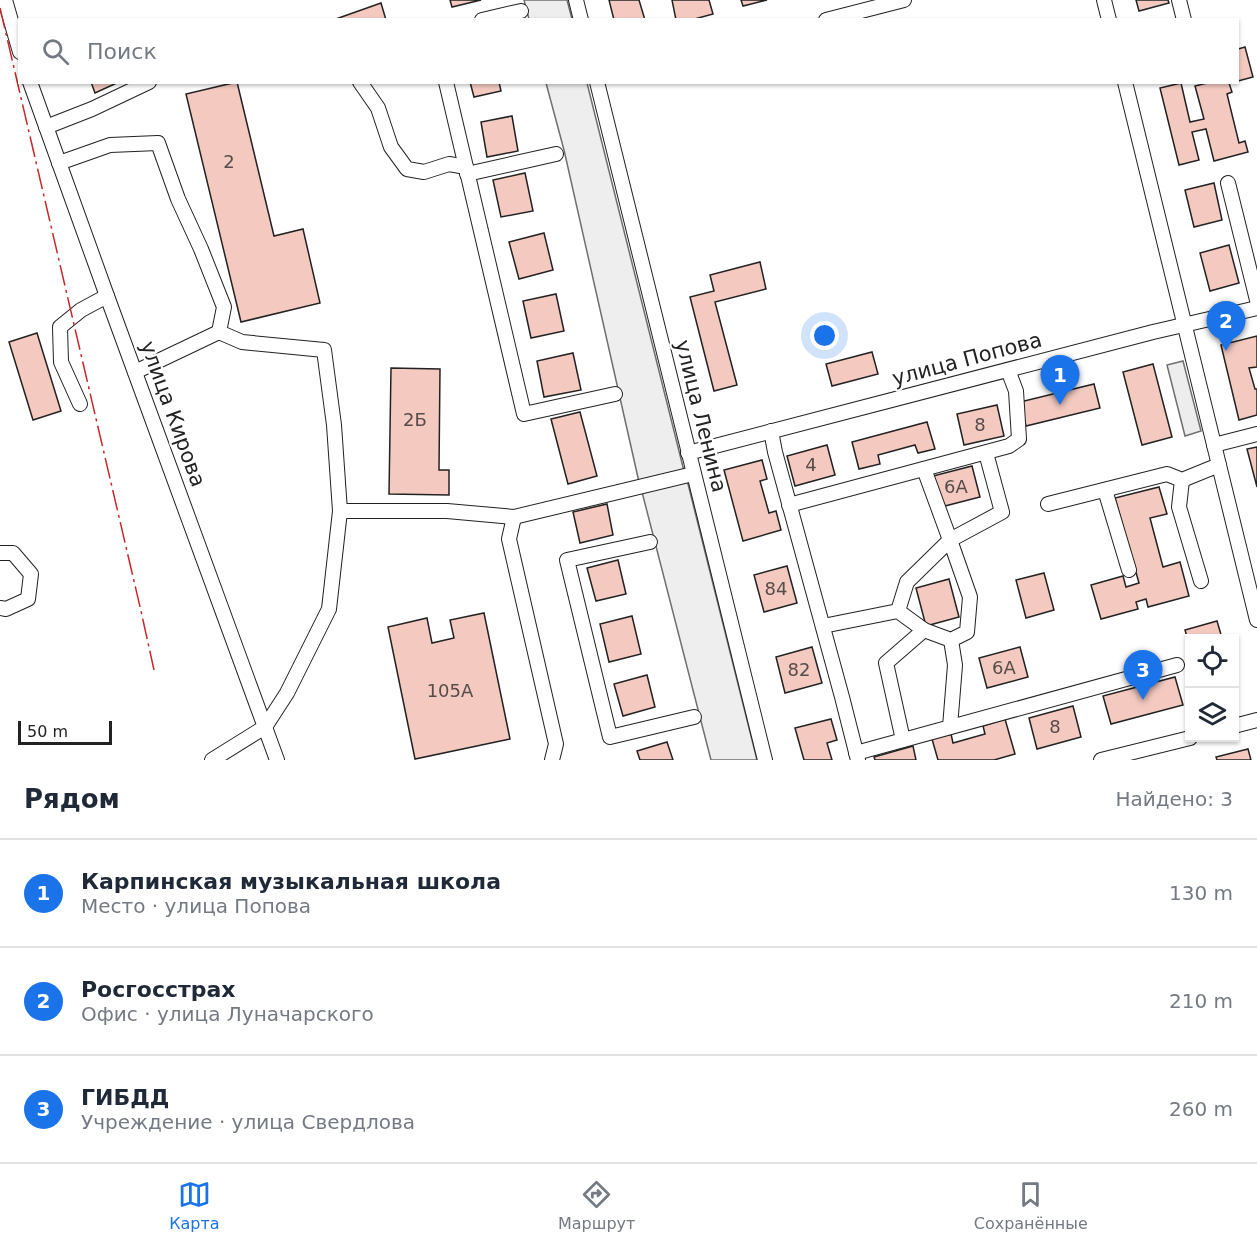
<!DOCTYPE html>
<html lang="ru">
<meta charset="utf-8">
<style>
:root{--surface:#fff;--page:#f6f6f7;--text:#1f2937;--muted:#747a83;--line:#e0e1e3;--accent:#1a73e8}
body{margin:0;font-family:"DejaVu Sans",sans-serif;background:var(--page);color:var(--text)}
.controls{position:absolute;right:18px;bottom:18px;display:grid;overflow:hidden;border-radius:0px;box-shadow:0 2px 4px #0004}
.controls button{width:54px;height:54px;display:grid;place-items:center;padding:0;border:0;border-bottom:2px solid var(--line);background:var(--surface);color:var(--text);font:30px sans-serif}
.scale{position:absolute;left:18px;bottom:15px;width:94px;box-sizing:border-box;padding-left:6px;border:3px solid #222;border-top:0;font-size:16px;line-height:21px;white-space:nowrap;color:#222;-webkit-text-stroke:4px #fff;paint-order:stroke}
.you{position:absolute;left:825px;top:336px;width:21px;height:21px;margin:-15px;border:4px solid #fff;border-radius:50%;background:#1a73e8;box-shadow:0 0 0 9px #1a73e833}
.badge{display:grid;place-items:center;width:39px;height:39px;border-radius:50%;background:var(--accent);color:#fff;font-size:20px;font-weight:700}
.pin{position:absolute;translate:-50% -50px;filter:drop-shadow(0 2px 3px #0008)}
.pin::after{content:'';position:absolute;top:32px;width:21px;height:18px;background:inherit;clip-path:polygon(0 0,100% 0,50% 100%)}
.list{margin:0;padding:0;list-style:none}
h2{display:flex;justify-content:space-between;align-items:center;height:78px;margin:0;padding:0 24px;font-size:26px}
h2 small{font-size:20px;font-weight:400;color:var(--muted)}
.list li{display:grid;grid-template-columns:39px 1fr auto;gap:18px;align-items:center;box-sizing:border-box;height:108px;padding:0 24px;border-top:2px solid var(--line)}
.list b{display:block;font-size:22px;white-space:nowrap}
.list p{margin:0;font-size:20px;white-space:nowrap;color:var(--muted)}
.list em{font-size:20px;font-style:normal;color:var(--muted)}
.icon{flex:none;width:33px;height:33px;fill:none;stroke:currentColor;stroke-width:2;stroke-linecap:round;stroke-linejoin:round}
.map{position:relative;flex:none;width:1257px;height:760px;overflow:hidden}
.search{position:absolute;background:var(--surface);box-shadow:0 2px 4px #0004;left:18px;right:18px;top:18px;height:66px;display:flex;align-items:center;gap:15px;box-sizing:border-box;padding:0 21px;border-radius:0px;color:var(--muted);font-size:22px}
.sheet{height:402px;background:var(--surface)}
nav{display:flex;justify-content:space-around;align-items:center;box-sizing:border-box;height:84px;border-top:2px solid var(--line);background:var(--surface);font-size:16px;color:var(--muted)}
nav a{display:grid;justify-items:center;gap:3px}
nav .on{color:var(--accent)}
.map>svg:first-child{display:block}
.green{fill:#eee;stroke:#6f6f6f;stroke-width:1.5}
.parking{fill:#ededed;stroke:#6f6f6f;stroke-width:1.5}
.building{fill:#f3c9c0;stroke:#222;stroke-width:1.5}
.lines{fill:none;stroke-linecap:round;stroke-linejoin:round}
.minor-casing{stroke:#222;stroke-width:16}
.minor{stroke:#fff;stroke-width:14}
.power{stroke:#c62828;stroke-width:1.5;stroke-dasharray:21 4.5 3 4.5;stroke-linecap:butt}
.labels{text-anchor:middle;stroke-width:4.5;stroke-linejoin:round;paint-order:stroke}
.number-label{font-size:18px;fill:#564c4a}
.street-label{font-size:21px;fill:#222;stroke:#fff}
</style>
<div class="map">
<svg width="1257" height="760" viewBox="0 0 1257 760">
<rect width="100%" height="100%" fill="#fff"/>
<g class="green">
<polygon points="524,0 567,0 572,19 529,19"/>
<polygon points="546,83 587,83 684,471 639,482 564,150"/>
<polygon points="687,480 757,760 711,760 642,492"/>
</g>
<polygon class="parking" points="1183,361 1201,431 1185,436 1167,365"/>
<g class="building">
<polygon points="450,0 481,0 452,7"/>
<polygon points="609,0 639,0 645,20 614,20"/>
<polygon points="672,0 709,0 713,14 691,20 676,20"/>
<polygon points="741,0 767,0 743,6"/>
<polygon points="1136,0 1168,0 1169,3 1139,11"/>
<polygon points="381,3 386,20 333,20"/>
<polygon points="1245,47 1253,77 1238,81 1238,49"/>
<polygon points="91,82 119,82 95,93"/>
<polygon points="237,82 274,236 303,229 320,303 241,322 186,94"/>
<polygon points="470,82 499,82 501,91 474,97"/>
<polygon points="1211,82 1232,82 1229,83 1232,92 1227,94 1239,143 1245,141 1248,152 1214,161 1206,129 1192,132 1199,160 1179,165 1160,88 1181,83 1190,122 1204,119 1195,86"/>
<polygon points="512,116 518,151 487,157 481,122"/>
<polygon points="525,173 533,211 501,217 493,180"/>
<polygon points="1214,183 1222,220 1194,227 1185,190"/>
<polygon points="544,233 553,270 519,279 509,242"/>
<polygon points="1229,245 1239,283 1210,291 1200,253"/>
<polygon points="760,262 766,289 715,302 737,385 714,391 690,297 714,291 710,275"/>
<polygon points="556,294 564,331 531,338 523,301"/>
<polygon points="37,333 61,411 33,420 9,342"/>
<polygon points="1257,336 1257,367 1249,368 1255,389 1257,389 1257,415 1239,420 1221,345"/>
<polygon points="872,352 878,374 832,386 826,364"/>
<polygon points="573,353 581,390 544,397 537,361"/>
<polygon points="1153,364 1172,437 1142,445 1123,372"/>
<polygon points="391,368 440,369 439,470 449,470 449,495 389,494"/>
<polygon points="1094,384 1100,408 1026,426 1020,402"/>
<polygon points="997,405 1004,436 964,445 957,414"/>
<polygon points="580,412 597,476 568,484 551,419"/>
<polygon points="927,422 935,449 918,453 915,445 878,455 880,464 859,469 852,442"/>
<polygon points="827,445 835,475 795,486 787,456"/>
<polygon points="1257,447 1257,487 1247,449"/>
<polygon points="762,460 767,479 760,481 769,513 776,511 781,530 743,541 724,470"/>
<polygon points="972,466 980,497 941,507 933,476"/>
<polygon points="1159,487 1167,514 1150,518 1163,567 1180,562 1189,596 1148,607 1146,599 1136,602 1138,609 1101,619 1091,585 1123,576 1126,587 1139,583 1115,498"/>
<polygon points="607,504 613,535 580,543 573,512"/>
<polygon points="618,560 626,594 596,601 587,568"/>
<polygon points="787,566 797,603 764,612 754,575"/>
<polygon points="1044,573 1054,610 1026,618 1016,580"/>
<polygon points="949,579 959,617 926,626 916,588"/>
<polygon points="484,613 510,739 415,759 388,627 427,618 432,643 454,638 450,620"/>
<polygon points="632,616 641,654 609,662 600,624"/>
<polygon points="1217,621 1222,638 1190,638 1190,648 1185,630"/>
<polygon points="812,647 822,683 785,693 776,657"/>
<polygon points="1020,647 1028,677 987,688 979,658"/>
<polygon points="647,675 655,707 623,716 614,684"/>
<polygon points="1175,677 1183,705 1111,724 1103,696"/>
<polygon points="1073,706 1081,737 1037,749 1029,718"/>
<polygon points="831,719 837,740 827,743 832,760 804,760 795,728"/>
<polygon points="1005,719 1015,754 994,760 938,760 932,739 951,734 953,743 985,734 983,726"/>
<polygon points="667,742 673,760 640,760 637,751"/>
<polygon points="913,746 916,760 875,760 874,757"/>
<polygon points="1248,749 1251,760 1217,760 1216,757"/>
</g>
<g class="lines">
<defs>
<g id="minor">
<polyline points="5,0 20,52"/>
<polyline points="576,0 581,20"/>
<polyline points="1104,0 1109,20"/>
<polyline points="1179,0 1184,20"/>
<polyline points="482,20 521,11"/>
<polyline points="826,20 904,0"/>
<polyline points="30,82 107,296 277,760"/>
<polyline points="360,82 378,108 391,147 407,169 424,172 449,164 466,167"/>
<polyline points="446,82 524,414 615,394"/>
<polyline points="597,82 765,760"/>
<polyline points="1125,82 1257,620"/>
<polyline points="46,127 92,109 149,82"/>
<polyline points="59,163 110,145 158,143 178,199 201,249 224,307 219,332 242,342 324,350 334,425 340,511"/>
<polyline points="467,174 556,154"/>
<polyline points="1228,183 1257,300"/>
<polyline points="135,372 219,332"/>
<polyline points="80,404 61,362 60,327 81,310 107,296"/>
<polyline points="771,431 775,452 842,697 858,760"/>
<polyline points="1214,445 1257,434"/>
<polyline points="688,453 1153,332 1257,308"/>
<polyline points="924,469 950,540 1002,512 986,453"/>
<polyline points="1182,480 1179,507 1201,581"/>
<polyline points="1105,490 1129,570"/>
<polyline points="1048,504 1167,474 1182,480 1219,465"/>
<polyline points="789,505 1009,446 1019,439 1016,391 1008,370"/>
<polyline points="514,517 509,539 556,744 552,760"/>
<polyline points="650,542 567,560 610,737 694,717"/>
<polyline points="0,553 13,553 31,574 28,599 6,609 0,608"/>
<polyline points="823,626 898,611 924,630 951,640 967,632 970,597 950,540 907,582 898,611"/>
<polyline points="1234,726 1257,720"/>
<polyline points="950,727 955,665 951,640"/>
<polyline points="903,740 886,663 924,630"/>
<polyline points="856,753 1177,665"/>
<polyline points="212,760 265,727 287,693 329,609 340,511 447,511 514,517 693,474"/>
<polyline points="1101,760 1190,738"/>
</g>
</defs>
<use href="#minor" class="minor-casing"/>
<use href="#minor" class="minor"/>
<polyline class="power" points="0,8 141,611 154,670"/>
</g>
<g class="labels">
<g class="number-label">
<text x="229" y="168">2</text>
<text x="415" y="426">2Б</text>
<text x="980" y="431">8</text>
<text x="811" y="471">4</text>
<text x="956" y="493">6А</text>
<text x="776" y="595">84</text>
<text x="1004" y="674">6А</text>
<text x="799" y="676">82</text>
<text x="450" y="697">105А</text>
<text x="1055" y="733">8</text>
</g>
<g class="street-label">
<text transform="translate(967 359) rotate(-15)" y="7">улица Попова</text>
<text transform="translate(173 414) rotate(70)" y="7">улица Кирова</text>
<text transform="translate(701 416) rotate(76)" y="7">улица Ленина</text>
</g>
</g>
</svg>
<div class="controls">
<button><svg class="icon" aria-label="locate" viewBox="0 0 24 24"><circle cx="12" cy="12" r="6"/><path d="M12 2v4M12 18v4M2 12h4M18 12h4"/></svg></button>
<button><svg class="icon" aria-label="layers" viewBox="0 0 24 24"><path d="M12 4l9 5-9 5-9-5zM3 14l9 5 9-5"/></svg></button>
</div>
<div class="scale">50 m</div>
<div class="you"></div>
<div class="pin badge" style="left:1060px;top:405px">1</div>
<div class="pin badge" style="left:1226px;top:351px">2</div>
<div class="pin badge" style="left:1143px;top:700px">3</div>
<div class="search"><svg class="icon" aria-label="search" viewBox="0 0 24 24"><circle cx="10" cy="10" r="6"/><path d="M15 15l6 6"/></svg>Поиск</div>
</div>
<section class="sheet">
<h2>Рядом<small>Найдено: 3</small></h2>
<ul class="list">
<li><span class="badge">1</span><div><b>Карпинская музыкальная школа</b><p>Место · улица Попова</p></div><em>130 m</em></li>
<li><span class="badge">2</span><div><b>Росгосстрах</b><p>Офис · улица Луначарского</p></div><em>210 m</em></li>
<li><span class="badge">3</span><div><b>ГИБДД</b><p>Учреждение · улица Свердлова</p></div><em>260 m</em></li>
</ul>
</section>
<nav>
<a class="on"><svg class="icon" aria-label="map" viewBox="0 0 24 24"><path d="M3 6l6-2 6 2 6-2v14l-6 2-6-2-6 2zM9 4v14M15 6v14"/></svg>Карта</a>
<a><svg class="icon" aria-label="directions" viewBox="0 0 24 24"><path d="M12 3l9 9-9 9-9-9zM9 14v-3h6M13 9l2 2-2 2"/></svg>Маршрут</a>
<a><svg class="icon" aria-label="saved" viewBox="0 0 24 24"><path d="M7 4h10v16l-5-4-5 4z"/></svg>Сохранённые</a>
</nav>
